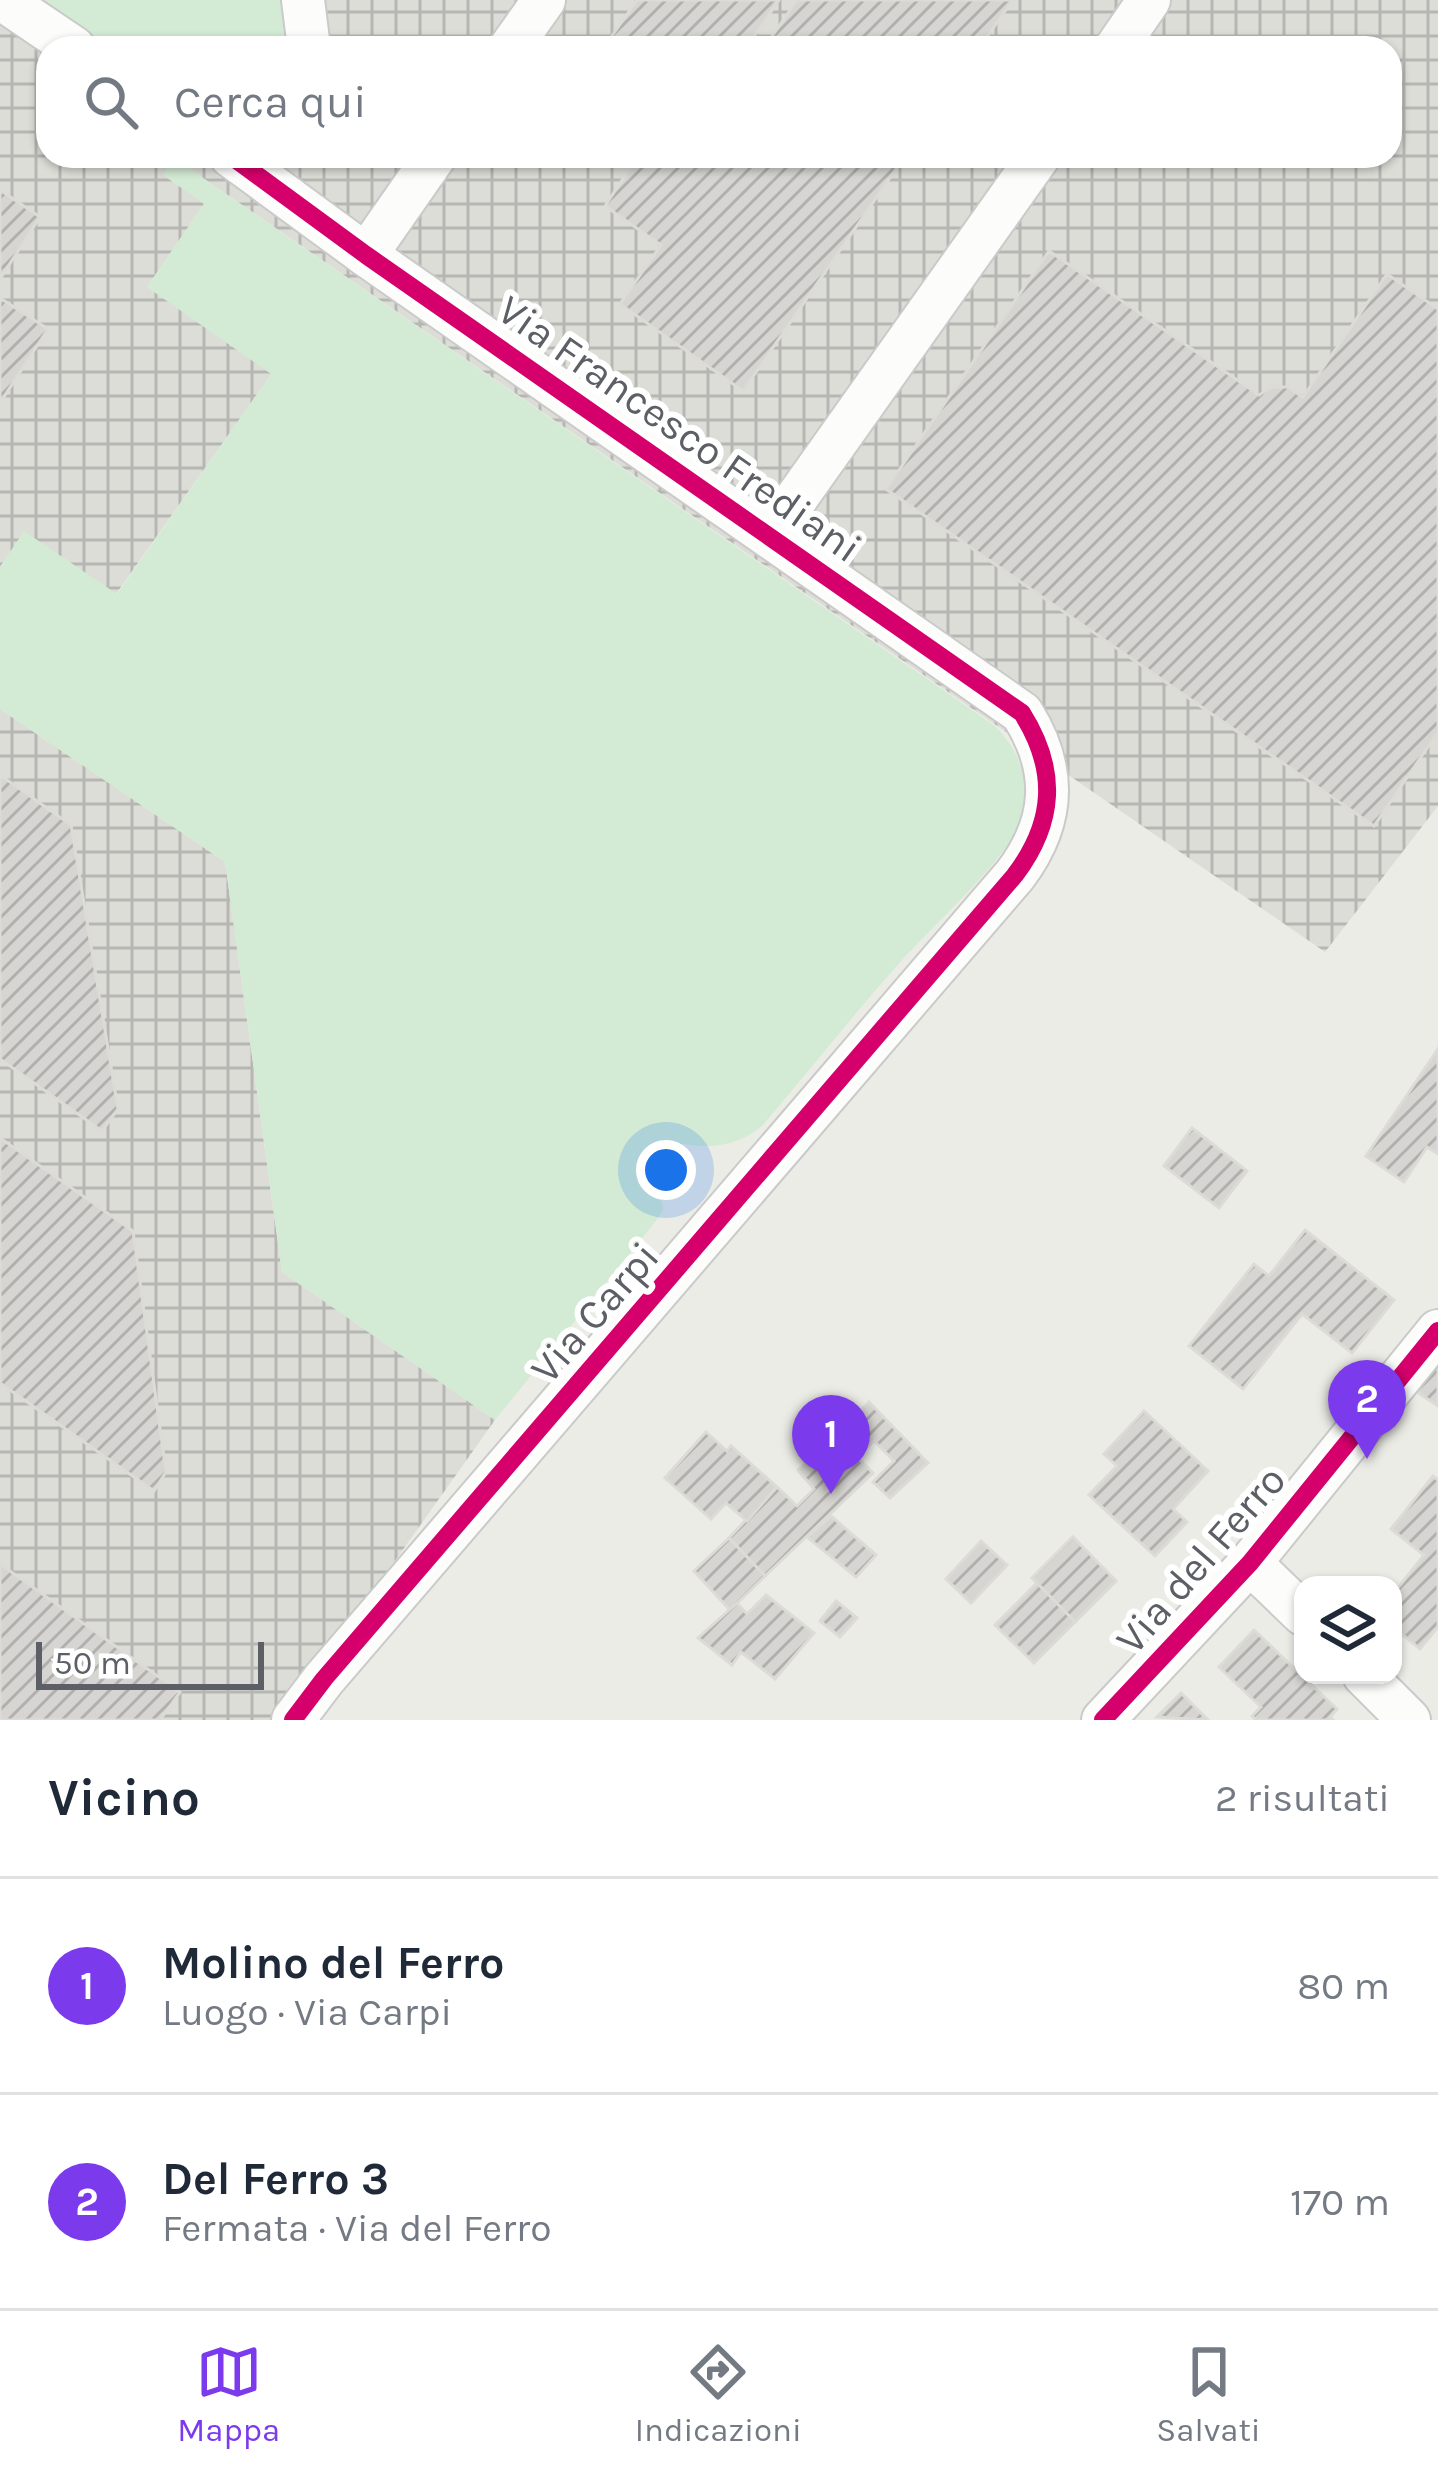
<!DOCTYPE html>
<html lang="it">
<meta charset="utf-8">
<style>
:root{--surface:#fff;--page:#f6f6f7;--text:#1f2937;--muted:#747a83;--line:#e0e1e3;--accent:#7c3aed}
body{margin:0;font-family:Karla,sans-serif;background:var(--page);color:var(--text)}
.controls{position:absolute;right:36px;bottom:36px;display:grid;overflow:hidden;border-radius:24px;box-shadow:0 3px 9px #0004}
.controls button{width:108px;height:108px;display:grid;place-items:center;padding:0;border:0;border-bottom:3px solid var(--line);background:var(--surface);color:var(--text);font:60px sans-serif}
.scale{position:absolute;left:36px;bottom:30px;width:228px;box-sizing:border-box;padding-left:12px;border:6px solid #5c5f65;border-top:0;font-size:33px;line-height:42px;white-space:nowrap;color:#5c5f65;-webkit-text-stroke:9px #fff;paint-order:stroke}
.you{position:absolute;left:666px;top:1170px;width:42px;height:42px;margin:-30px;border:9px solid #fff;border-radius:50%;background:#1a73e8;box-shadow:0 0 0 18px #1a73e833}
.badge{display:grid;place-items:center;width:78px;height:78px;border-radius:50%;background:var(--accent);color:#fff;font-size:39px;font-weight:700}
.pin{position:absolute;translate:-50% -99px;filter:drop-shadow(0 3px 6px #0008)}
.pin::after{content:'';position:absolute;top:63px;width:42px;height:36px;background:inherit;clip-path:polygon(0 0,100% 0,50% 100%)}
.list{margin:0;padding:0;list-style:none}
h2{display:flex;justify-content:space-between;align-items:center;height:156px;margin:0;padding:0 48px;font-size:51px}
h2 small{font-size:39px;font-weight:400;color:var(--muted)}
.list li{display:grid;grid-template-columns:78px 1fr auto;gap:36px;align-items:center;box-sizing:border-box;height:216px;padding:0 48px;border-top:3px solid var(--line)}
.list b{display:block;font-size:45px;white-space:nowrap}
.list p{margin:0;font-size:39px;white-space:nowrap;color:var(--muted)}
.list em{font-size:39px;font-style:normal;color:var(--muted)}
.icon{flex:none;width:66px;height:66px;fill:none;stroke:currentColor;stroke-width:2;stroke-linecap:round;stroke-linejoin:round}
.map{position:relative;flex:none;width:1438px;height:1720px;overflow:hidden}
.search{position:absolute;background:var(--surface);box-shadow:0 3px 9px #0004;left:36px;right:36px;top:36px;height:132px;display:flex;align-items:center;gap:30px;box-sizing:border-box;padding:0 42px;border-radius:36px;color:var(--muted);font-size:45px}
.sheet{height:588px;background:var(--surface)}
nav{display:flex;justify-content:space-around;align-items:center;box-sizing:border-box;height:168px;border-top:3px solid var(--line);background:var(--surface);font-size:33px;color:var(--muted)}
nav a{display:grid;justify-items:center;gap:6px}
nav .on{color:var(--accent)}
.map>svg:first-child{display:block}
.industrial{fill:url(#industrial-grid);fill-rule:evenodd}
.green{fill:#d3ead4}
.building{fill:url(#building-hatch);stroke:#dcdbd6;stroke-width:3}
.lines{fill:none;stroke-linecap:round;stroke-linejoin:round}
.minor-casing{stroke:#c9cac9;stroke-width:46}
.minor{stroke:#fcfcfb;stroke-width:42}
.cycleway-casing{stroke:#fff;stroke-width:26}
.cycleway{stroke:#d6006c;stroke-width:18}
.labels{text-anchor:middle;stroke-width:12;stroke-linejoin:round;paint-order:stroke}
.street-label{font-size:42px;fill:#5c5f65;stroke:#fff}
</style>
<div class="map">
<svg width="1438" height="1720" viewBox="0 0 1438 1720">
<defs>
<pattern id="industrial-grid" width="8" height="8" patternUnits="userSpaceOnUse" patternTransform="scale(3)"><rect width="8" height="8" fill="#ddddd8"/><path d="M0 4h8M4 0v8" fill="none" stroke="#b6b6b3"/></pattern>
<pattern id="building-hatch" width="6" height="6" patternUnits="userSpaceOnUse" patternTransform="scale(3)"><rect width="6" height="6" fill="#d6d5d2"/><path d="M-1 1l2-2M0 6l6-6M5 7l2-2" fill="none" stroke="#b1b0ae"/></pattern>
</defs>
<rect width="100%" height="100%" fill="#ecece7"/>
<g class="industrial">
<path d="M0,0H1438V806L1325,952L177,160L204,204L147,287L272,373L116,594L24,532L0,567ZM48,48H1390V156H48Z"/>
<polygon points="0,709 225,862 282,1272 495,1420 282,1720 0,1720"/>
</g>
<g class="green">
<polygon points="40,0 289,0 294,48 109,48"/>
<path d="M177,160L995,726C1023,754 1033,789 1018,826C1003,863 934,925 904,958C855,1012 810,1070 762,1126C739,1145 713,1149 684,1144L657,1169L663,1209L659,1217L495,1420L282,1272L225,862L0,709V567L24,531L117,594L271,374L147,287L204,204L163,175L171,162Z"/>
</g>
<g class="building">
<polygon points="637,0 779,0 746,48 621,48 609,40"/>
<polygon points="797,0 1013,0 979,48 764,48"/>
<polygon points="638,156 905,156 743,391 620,304 661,245 605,206"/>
<polygon points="0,190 40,217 0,279"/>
<polygon points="1049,251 1259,395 1272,387 1287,387 1303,397 1387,274 1438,309 1438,732 1374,826 886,489"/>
<polygon points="0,298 48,329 0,403"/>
<polygon points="0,775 71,825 118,1109 102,1131 0,1059"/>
<polygon points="1438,1049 1438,1154 1427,1147 1404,1182 1366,1156"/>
<polygon points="1192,1128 1247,1171 1219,1208 1164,1166"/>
<polygon points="0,1138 133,1231 166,1472 154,1491 0,1383"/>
<polygon points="1305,1230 1394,1300 1352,1353 1302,1314 1243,1389 1189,1346 1254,1264 1269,1276"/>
<polygon points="1438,1362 1438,1406 1417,1392"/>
<polygon points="869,1402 928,1463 890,1498 873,1482 894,1461 874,1441 856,1456 873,1473 765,1576 729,1538 777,1487 797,1506 814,1489 798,1470"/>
<polygon points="1144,1411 1208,1471 1173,1509 1187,1522 1155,1556 1089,1495 1117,1466 1104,1454"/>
<polygon points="706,1432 727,1451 731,1446 777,1487 747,1521 726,1503 711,1519 665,1478"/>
<polygon points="1433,1476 1438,1480 1438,1627 1420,1649 1393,1627 1393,1594 1424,1555 1391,1529"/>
<polygon points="831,1516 876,1555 856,1577 807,1537"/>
<polygon points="1073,1537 1116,1581 1075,1622 1032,1578"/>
<polygon points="729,1538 765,1576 730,1610 694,1571"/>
<polygon points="981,1541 1007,1565 971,1603 946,1579"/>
<polygon points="0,1564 180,1692 160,1720 0,1720"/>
<polygon points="1037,1583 1075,1622 1034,1663 995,1625"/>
<polygon points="766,1595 814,1633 775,1679 741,1652 732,1665 698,1638 737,1603 747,1614"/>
<polygon points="836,1601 857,1618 840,1637 820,1621"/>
<polygon points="1254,1630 1337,1709 1330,1717 1333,1720 1256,1720 1252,1716 1261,1707 1219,1667"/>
<polygon points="1181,1693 1208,1720 1157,1717"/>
</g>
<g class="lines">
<defs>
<g id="minor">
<polyline points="3,0 74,48"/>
<polyline points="303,0 309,48"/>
<polyline points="510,48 544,0"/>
<polyline points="1116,48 1149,0"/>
<path d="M231,156L366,255L1022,713C1058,770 1055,822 1015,875L324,1679L293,1720"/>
<polyline points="366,255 435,156"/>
<polyline points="771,534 1039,156"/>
<polyline points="1250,1563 1303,1614"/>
<polyline points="1364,1675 1409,1720"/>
<polyline points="1103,1720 1250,1563 1438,1331"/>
</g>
</defs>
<use href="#minor" class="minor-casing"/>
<use href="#minor" class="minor"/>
<defs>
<g id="cycleway">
<path d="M231,156L366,255L1022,713C1058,770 1055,822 1015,875L324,1679L293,1720"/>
<polyline points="1103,1720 1250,1563 1438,1331"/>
</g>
</defs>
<use href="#cycleway" class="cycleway-casing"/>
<use href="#cycleway" class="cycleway"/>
</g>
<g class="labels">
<g class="street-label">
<text transform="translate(680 428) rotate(35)" y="15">Via Francesco Frediani</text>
<text transform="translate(594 1312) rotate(-49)" y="15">Via Carpi</text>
<text transform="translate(1200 1559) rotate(-49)" y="15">Via del Ferro</text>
</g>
</g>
</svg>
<div class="controls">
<button><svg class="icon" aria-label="layers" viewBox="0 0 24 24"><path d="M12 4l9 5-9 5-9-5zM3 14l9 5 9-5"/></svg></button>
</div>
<div class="scale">50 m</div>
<div class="you"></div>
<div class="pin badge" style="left:831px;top:1494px">1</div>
<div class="pin badge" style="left:1367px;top:1459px">2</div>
<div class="search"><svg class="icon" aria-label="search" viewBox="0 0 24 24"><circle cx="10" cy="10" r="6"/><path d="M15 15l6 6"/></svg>Cerca qui</div>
</div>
<section class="sheet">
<h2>Vicino<small>2 risultati</small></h2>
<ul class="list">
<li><span class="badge">1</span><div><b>Molino del Ferro</b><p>Luogo · Via Carpi</p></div><em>80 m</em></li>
<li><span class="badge">2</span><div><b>Del Ferro 3</b><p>Fermata · Via del Ferro</p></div><em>170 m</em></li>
</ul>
</section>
<nav>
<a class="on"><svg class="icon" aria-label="map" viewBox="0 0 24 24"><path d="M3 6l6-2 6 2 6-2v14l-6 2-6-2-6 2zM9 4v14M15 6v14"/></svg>Mappa</a>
<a><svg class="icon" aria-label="directions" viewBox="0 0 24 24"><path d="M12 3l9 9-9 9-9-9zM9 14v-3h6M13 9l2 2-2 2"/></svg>Indicazioni</a>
<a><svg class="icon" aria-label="saved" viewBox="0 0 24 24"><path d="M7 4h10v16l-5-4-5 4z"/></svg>Salvati</a>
</nav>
